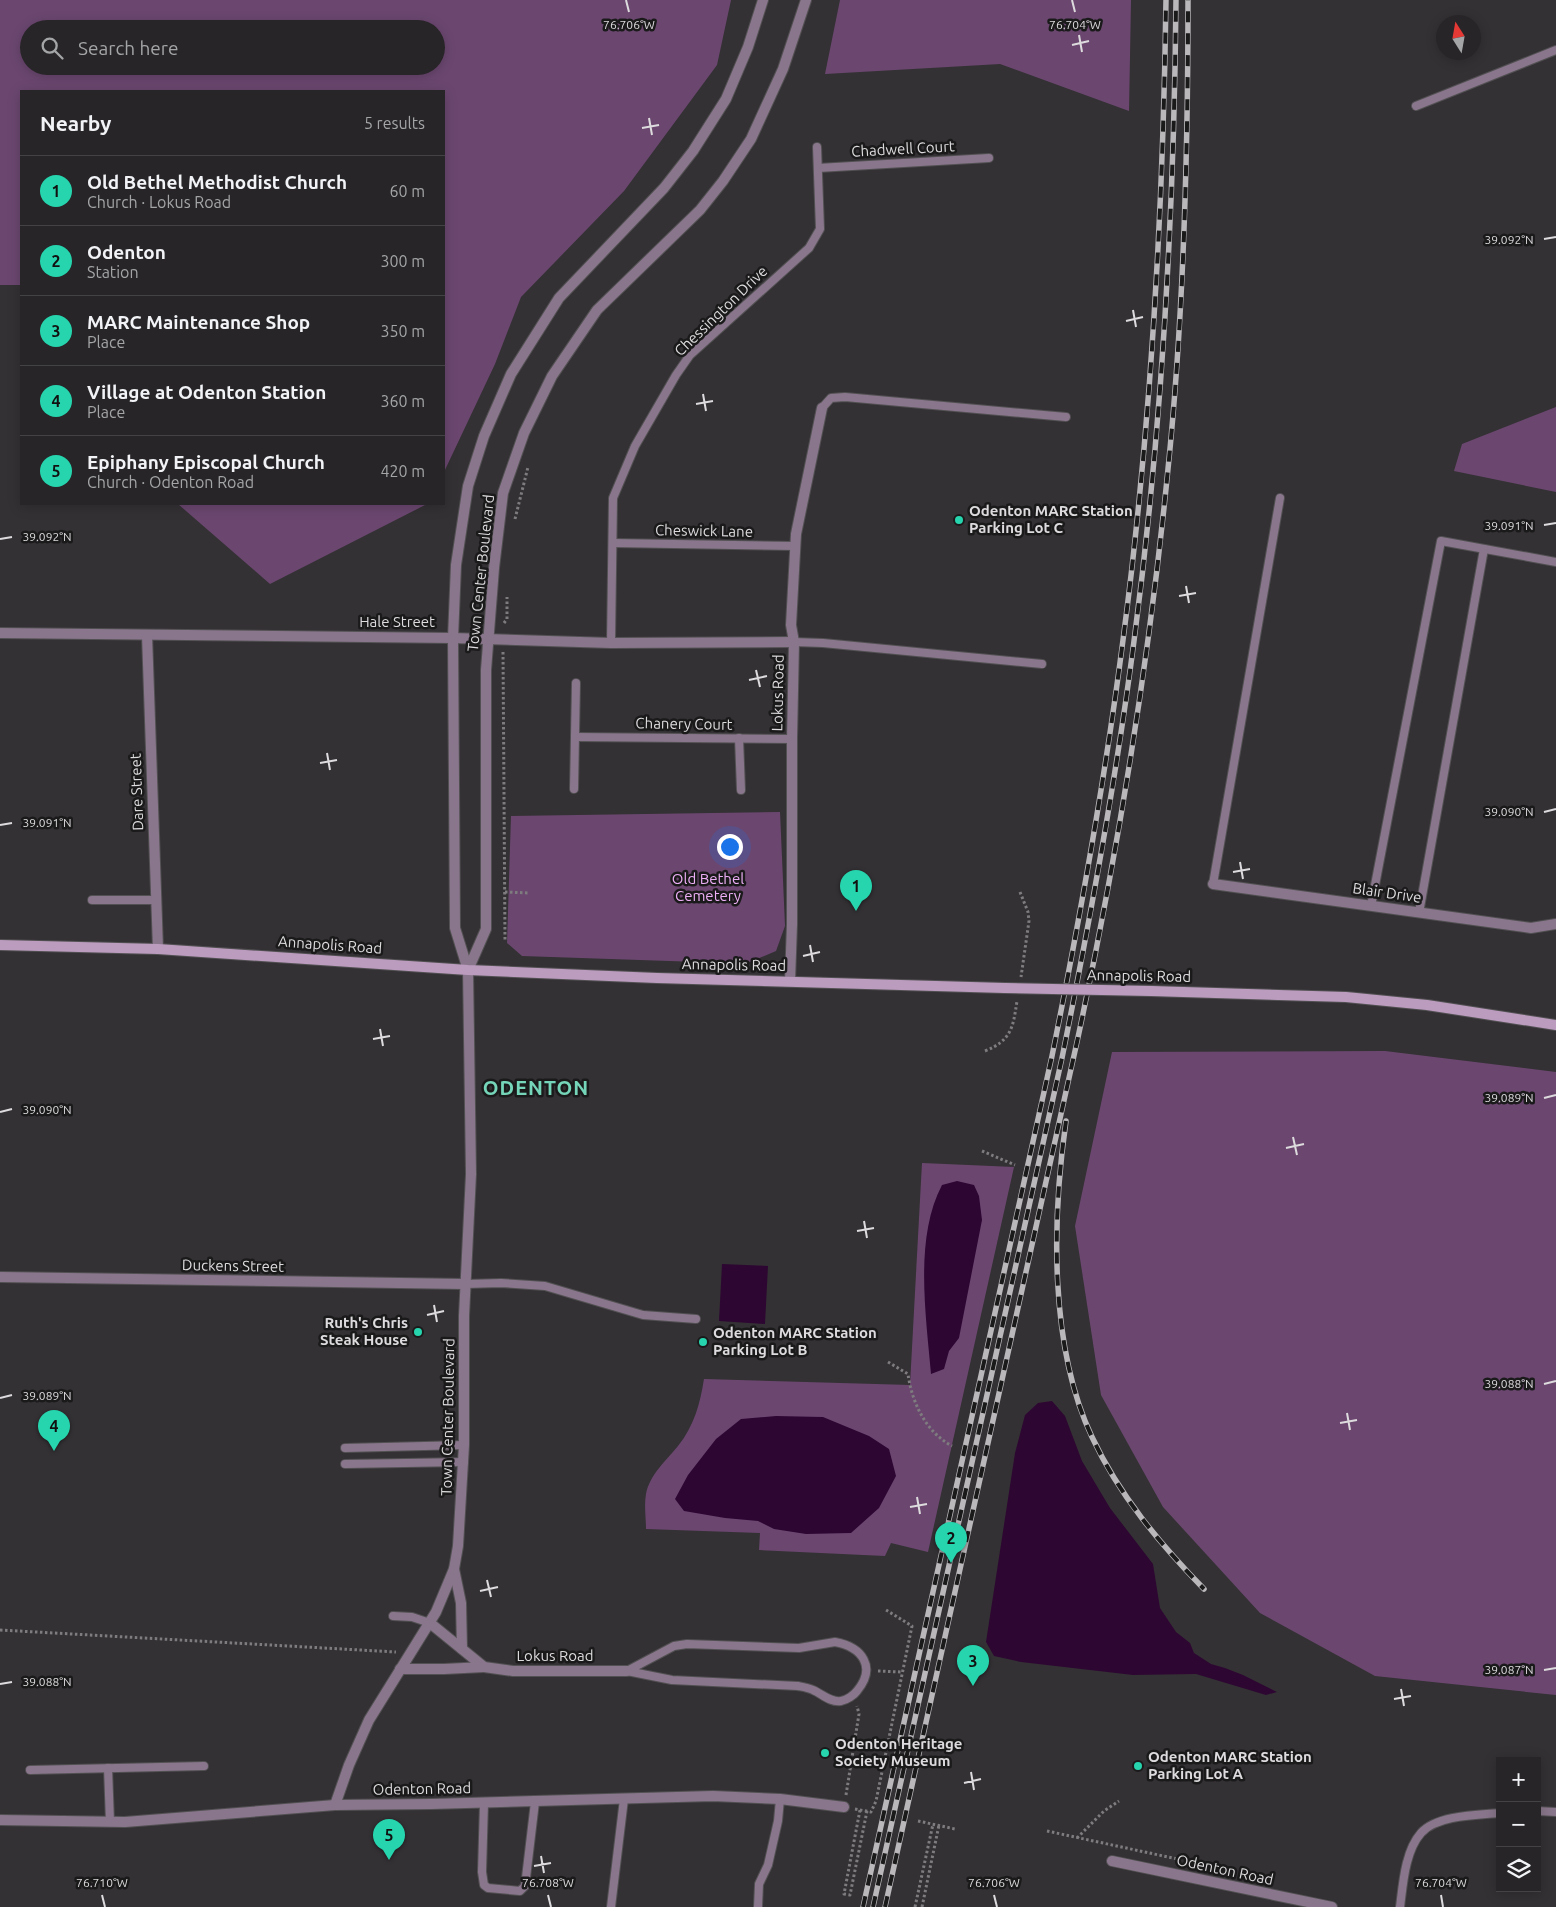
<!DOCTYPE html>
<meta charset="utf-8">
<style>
:root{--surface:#272527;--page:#2f2d2f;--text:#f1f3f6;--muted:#a4a5a7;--line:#434244;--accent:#26d5ae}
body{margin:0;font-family:Ubuntu,sans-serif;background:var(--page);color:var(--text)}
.controls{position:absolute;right:15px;bottom:15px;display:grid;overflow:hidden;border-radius:0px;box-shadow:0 2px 12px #0003}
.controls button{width:45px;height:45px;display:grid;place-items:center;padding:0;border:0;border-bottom:1px solid var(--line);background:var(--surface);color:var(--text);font:25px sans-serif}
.compass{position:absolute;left:1436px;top:15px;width:45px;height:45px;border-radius:50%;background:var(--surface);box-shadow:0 2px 12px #0003;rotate:349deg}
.you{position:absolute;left:729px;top:846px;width:18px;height:18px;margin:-12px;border:4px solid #fff;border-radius:50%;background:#1a73e8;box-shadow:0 0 0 8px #1a73e833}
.badge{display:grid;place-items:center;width:32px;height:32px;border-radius:50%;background:var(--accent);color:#111;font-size:16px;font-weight:700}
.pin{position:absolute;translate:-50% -41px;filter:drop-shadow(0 1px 2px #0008)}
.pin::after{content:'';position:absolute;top:26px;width:18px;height:15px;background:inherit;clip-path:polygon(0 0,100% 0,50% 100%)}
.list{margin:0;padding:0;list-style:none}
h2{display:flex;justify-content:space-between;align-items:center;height:65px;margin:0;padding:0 20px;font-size:21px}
h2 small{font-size:16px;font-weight:400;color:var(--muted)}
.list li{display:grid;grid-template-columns:32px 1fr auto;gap:15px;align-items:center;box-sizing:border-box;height:70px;padding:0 20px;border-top:1px solid var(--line)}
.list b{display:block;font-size:19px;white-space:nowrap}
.list p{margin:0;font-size:16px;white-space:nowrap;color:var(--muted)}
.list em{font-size:16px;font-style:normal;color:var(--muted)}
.icon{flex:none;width:28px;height:28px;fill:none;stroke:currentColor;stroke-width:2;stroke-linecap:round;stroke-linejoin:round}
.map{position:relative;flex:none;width:1556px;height:1907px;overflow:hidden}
.search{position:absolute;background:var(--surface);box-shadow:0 2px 12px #0003;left:20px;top:20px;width:425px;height:55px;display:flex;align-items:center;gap:12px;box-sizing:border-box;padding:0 18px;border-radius:28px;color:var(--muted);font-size:19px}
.panel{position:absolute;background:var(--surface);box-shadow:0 2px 12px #0003;left:20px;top:90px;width:425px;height:415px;border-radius:0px}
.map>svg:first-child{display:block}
.green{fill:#6b4770;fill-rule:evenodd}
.water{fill:#2d0732}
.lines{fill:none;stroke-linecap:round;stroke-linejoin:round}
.service-casing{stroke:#525052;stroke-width:10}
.minor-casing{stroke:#525052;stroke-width:12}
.tertiary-casing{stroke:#525052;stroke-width:12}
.secondary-casing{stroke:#525052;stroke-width:12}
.path{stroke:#7e7c7e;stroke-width:3;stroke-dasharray:2.5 2.5;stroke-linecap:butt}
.service{stroke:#89768c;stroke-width:8}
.minor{stroke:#89768c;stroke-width:10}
.tertiary{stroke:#89768c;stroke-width:10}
.secondary{stroke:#bb9cbf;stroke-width:10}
.rail-casing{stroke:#bab8ba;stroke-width:5.5}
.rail{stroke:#1b1a1b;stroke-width:4;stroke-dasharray:11;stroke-linecap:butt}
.secondary-bridge-casing{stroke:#525052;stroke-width:12;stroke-linecap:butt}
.secondary-bridge{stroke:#bb9cbf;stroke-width:10}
.ticks{fill:none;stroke:#dddbdd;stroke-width:2}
.poi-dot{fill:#26d5ae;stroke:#1b1a1b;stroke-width:2}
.labels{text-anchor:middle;stroke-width:5;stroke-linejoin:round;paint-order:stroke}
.street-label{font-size:15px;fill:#dddbdd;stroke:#1b1a1b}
.poi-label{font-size:15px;font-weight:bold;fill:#dddbdd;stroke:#1b1a1b;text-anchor:start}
.park-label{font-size:15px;fill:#edaff6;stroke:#1b1a1b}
.district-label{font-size:20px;font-weight:bold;letter-spacing:1px;fill:#75d5b8;stroke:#1b1a1b}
.ticks-label{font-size:12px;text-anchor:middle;fill:#dddbdd;stroke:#1b1a1b;stroke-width:5;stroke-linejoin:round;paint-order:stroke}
</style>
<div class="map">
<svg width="1556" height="1907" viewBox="0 0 1556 1907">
<rect width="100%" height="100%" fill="#343134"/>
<g class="green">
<path d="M0,0H731L717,65L624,191L521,297L495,364L444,472V91H21V285H0ZM29,29H436V66H29Z"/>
<polygon points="840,0 1131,0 1129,111 1000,64 825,74"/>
<polygon points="1556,407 1556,492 1454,471 1462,444"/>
<polygon points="178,504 427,504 270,584"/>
<polygon points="780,812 785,926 776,951 750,962 699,962 522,956 507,943 511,816"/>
<polygon points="1385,1051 1556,1072 1556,1695 1375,1676 1260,1613 1163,1507 1101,1395 1075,1226 1112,1052"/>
<path d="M922,1163L1014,1167L928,1552L891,1543L885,1556L759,1550L760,1533L646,1529C646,1518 644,1505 646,1494C650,1474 666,1461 678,1446C694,1426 700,1404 704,1379L910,1385Z"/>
</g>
<g class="water">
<path d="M957,1181L974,1185L979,1196L982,1220L959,1338L949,1351L944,1369L931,1374C926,1315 914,1238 942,1185Z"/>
<polygon points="722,1264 768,1266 765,1324 719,1321"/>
<polygon points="1052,1401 1065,1416 1082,1461 1110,1508 1153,1564 1160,1608 1176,1632 1190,1643 1194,1653 1211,1664 1225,1668 1243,1675 1277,1692 1266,1695 1196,1674 1133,1675 1021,1662 994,1656 986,1642 1015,1453 1025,1415 1038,1403"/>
<polygon points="776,1416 823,1417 869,1436 889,1449 896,1476 879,1508 851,1533 806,1534 774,1529 758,1521 725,1518 684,1511 675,1499 688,1475 716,1439 741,1419"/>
</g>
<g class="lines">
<defs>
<g id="service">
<polyline points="1416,106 1556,50"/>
<polyline points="818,168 989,158"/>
<polyline points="822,408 831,398 845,397 1066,417"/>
<polyline points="613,543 796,546"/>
<polyline points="794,642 823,643 1042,664"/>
<polyline points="611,643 613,498 635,446 676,375 690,355 809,248 820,229 817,147"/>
<polyline points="575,737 792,739"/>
<polyline points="739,738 741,790"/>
<polyline points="574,789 576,683"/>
<polyline points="1213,884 1280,498"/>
<polyline points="92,900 156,900"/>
<polyline points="1371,906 1441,541 1556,562"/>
<polyline points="1419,913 1484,549"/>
<polyline points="465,1284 501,1283 545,1286 643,1315 696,1319"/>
<polyline points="345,1448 464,1445"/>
<polyline points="345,1464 464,1462"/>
<polyline points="393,1616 412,1617 430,1623"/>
<path d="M835,1642C862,1647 877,1667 857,1691C854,1695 847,1700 841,1701C831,1703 822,1694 813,1690C809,1688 803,1687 798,1686L672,1680L627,1671L674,1646L687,1644L799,1648Z"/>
<polyline points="108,1768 110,1822"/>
<polyline points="30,1770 204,1766"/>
<polyline points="484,1803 482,1872 484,1885 488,1888 520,1891 525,1886 535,1802"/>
<polyline points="1537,1811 1556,1812"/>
<polyline points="611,1907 624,1799"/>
<polyline points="758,1907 759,1884 768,1865 778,1821 780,1799"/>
<path d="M1400,1907C1403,1884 1405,1851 1421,1833C1437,1815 1478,1815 1500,1813"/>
</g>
<g id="minor">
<polyline points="0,633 453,638 611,643 794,642"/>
<polyline points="147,635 158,949"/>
<polyline points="1213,884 1531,928 1556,924"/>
<polyline points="790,981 792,924 792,739 794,642 791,625 796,534 822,408"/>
<polyline points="0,1277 465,1284"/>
<polyline points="454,1569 461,1603 462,1649"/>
<polyline points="430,1623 484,1667 513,1671 627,1671"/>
<polyline points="400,1669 444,1669 484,1667"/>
<polyline points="335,1805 349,1765 369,1720 436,1612 454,1569 458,1546 464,1445 464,1316 471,1174 468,970"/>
<polyline points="0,1820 125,1822 335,1805 431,1804 713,1796 780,1799 844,1807"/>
<polyline points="1112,1861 1332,1907"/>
</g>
<g id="tertiary">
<polyline points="468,970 486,929 486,670 494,568 503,493 524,433 552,376 597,310 700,210 723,181 751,139 783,69 806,0"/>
<polyline points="468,970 455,928 453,638 456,565 468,486 484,436 511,374 559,298 664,188 693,151 726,99 748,47 763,0"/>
</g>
<g id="secondary">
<polyline points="0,945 158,949 468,970 657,978 1005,988"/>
<polyline points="1151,991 1346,997 1427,1005 1556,1025"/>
</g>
</defs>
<use href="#service" class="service-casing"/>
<use href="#minor" class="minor-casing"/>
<use href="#tertiary" class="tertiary-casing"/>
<use href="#secondary" class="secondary-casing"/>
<g class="path">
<polyline points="515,519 528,467"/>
<polyline points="504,623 507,619 507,597"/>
<polyline points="503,652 505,941"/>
<polyline points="505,892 530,893"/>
<polyline points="1020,892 1028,912 1029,921 1021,977"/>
<path d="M985,1051C1012,1040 1013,1027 1017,1001"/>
<polyline points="982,1151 1015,1165"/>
<path d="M888,1362L908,1374C912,1403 926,1432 952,1446"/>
<polyline points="0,1630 396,1652"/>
<polyline points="878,1671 901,1672"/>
<polyline points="846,1795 859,1714 857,1706"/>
<polyline points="855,1809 871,1812 876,1801 912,1626 886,1610"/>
<polyline points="860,1810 844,1894 850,1895 867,1811"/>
<polyline points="918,1821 955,1829"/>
<polyline points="1047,1831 1182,1860"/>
<polyline points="1077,1838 1104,1811 1119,1801"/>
<polyline points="915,1907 933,1824"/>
<polyline points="922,1907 939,1825"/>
</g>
<use href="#service" class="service"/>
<use href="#minor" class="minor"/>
<use href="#tertiary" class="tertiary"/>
<use href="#secondary" class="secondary"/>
<defs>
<g id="rail">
<path d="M1066,1121C1052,1219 1049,1346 1092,1437C1119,1495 1160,1544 1204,1589"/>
<path d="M863,1907L1052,1056C1080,918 1105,780 1123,640C1151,428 1163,214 1166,0"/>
<path d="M873,1907L1062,1058C1090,920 1116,781 1134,641C1162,429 1174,214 1176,0"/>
<path d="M885,1907L1077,1042C1118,852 1149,662 1168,469C1184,313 1188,156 1188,0"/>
</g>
</defs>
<use href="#rail" class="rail-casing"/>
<use href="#rail" class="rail"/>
<defs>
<polyline id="secondary-bridge" points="1005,988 1151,991"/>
</defs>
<use href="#secondary-bridge" class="secondary-bridge-casing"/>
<use href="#secondary-bridge" class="secondary-bridge"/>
</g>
<path class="ticks" d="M626,0L629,12M1072,0L1075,12M1079,35L1082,52M1072,45L1089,41M649,118L652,135M642,128L659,125M1544,239L1556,237M1133,310L1136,327M1126,321L1143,317M703,394L706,411M696,404L713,401M1544,525L1556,523M0,539L12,537M1186,586L1189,603M1179,596L1196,593M756,670L760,687M749,680L767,676M327,753L330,770M320,763L337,760M1544,812L1556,809M0,825L12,823M1240,862L1243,879M1233,872L1250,869M810,945L813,962M803,956L820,952M380,1029L383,1046M373,1039L390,1036M1544,1098L1556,1095M0,1112L12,1109M1293,1137L1297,1155M1286,1148L1304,1144M864,1221L867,1238M857,1231L874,1228M434,1305L437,1322M427,1315L444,1311M1544,1384L1556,1381M0,1398L12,1395M1347,1413L1350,1430M1340,1423L1357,1420M917,1497L920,1514M910,1507L927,1504M487,1580L491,1597M480,1591L498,1587M1544,1670L1556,1668M0,1684L12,1682M1401,1689L1404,1706M1394,1699L1411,1696M971,1772L974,1790M964,1783L981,1779M541,1856L544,1873M534,1866L551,1863M102,1895L105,1907M548,1895L551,1907M994,1895L997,1907M1441,1895L1443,1907"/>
<g class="poi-dot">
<circle cx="959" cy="520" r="5"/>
<circle cx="418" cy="1332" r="5"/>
<circle cx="703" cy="1342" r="5"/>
<circle cx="825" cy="1753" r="5"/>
<circle cx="1138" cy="1766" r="5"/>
</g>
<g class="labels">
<g class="street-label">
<text transform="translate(903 149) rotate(-3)" y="5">Chadwell Court</text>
<text transform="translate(721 311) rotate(-44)" y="5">Chessington Drive</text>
<text transform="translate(704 531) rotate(1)" y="5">Cheswick Lane</text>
<text transform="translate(481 573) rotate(-84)" y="5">Town Center Boulevard</text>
<text x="397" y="627">Hale Street</text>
<text transform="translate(778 693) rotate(-89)" y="5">Lokus Road</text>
<text transform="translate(684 724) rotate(1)" y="5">Chanery Court</text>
<text transform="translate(137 792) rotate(-92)" y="5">Dare Street</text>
<text transform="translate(1387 893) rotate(8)" y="5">Blair Drive</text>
<text transform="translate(330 945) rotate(4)" y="5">Annapolis Road</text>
<text transform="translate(734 965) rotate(1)" y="5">Annapolis Road</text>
<text transform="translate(1139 976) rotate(1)" y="5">Annapolis Road</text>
<text transform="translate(233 1266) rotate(1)" y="5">Duckens Street</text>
<text transform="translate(448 1417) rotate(-89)" y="5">Town Center Boulevard</text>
<text x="555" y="1661">Lokus Road</text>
<text transform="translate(422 1789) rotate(-1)" y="5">Odenton Road</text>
<text transform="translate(1225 1870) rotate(12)" y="5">Odenton Road</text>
</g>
<g class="poi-label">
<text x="969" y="516">Odenton MARC Station<tspan x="969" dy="17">Parking Lot C</tspan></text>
<text x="408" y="1328" text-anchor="end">Ruth's Chris<tspan x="408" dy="17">Steak House</tspan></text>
<text x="713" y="1338">Odenton MARC Station<tspan x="713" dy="17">Parking Lot B</tspan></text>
<text x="835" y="1749">Odenton Heritage<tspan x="835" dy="17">Society Museum</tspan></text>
<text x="1148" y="1762">Odenton MARC Station<tspan x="1148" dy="17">Parking Lot A</tspan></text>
</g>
<g class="park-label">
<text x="708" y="884">Old Bethel<tspan x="708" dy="17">Cemetery</tspan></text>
</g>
<g class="district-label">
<text x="536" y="1095">ODENTON</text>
</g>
</g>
<g class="ticks-label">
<text x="629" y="29">76.706°W</text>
<text x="1075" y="29">76.704°W</text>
<text x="1509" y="244">39.092°N</text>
<text x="1509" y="530">39.091°N</text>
<text x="47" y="541">39.092°N</text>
<text x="1509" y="816">39.090°N</text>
<text x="47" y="827">39.091°N</text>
<text x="1509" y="1102">39.089°N</text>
<text x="47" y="1114">39.090°N</text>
<text x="1509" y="1388">39.088°N</text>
<text x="47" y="1400">39.089°N</text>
<text x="1509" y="1674">39.087°N</text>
<text x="47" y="1686">39.088°N</text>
<text x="102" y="1887">76.710°W</text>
<text x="548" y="1887">76.708°W</text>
<text x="994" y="1887">76.706°W</text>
<text x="1441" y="1887">76.704°W</text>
</g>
</svg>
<div class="controls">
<button>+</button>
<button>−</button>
<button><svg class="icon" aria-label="layers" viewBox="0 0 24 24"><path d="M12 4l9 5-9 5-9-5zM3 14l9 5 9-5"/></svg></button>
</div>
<svg class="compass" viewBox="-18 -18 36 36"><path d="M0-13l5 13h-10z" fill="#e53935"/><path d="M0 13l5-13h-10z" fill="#a4a5a7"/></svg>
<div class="you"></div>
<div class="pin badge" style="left:856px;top:911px">1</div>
<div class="pin badge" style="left:951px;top:1563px">2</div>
<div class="pin badge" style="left:973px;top:1686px">3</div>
<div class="pin badge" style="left:54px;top:1451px">4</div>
<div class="pin badge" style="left:389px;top:1860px">5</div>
<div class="search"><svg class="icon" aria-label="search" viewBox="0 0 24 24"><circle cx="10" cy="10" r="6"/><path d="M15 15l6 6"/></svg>Search here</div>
<section class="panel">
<h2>Nearby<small>5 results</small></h2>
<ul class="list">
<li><span class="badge">1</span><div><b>Old Bethel Methodist Church</b><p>Church · Lokus Road</p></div><em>60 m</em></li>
<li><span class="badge">2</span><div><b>Odenton</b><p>Station</p></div><em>300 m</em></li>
<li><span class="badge">3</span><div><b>MARC Maintenance Shop</b><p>Place</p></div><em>350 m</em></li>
<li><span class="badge">4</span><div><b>Village at Odenton Station</b><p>Place</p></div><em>360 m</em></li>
<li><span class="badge">5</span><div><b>Epiphany Episcopal Church</b><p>Church · Odenton Road</p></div><em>420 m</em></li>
</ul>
</section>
</div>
